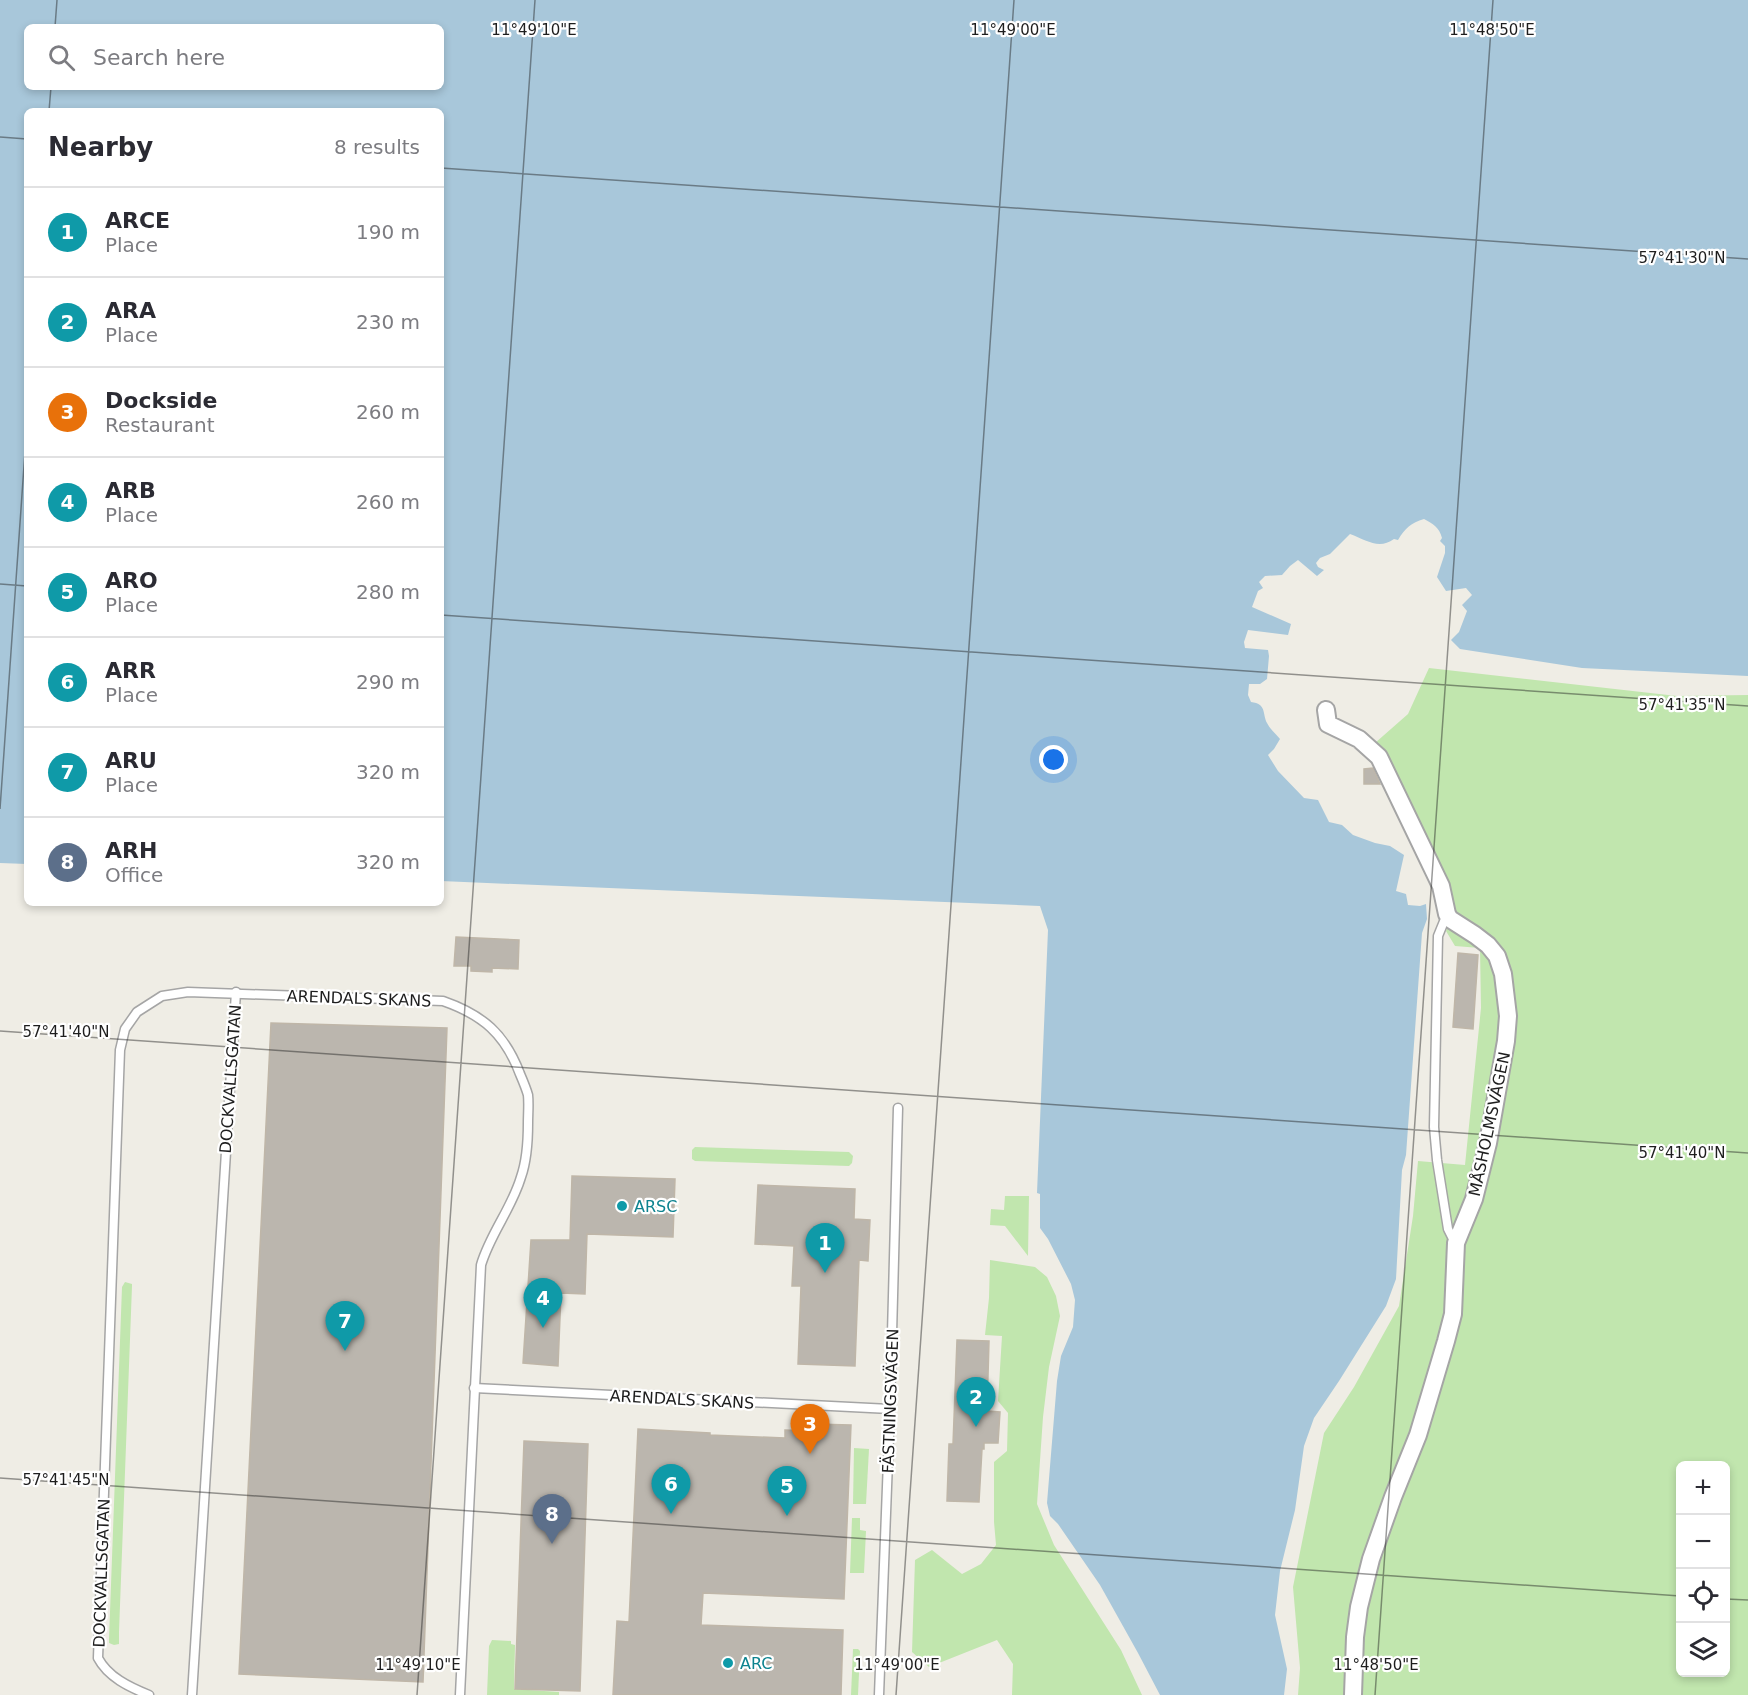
<!DOCTYPE html>
<meta charset="utf-8">
<style>
:root{--surface:#fff;--page:#f2f2f3;--text:#2b2b33;--muted:#7c7c81;--line:#e1e1e2;--accent:#b45309}
body{margin:0;font-family:"DejaVu Sans",sans-serif;background:var(--page);color:var(--text)}
.controls{position:absolute;right:18px;bottom:18px;display:grid;overflow:hidden;border-radius:9px;box-shadow:0 3px 9px #0003}
.controls button{width:54px;height:54px;display:grid;place-items:center;padding:0;border:0;border-bottom:2px solid var(--line);background:var(--surface);color:var(--text);font:30px sans-serif}
.you{position:absolute;left:1054px;top:760px;width:21px;height:21px;margin:-15px;border:4px solid #fff;border-radius:50%;background:#1a73e8;box-shadow:0 0 0 9px #1a73e833}
.badge{display:grid;place-items:center;width:39px;height:39px;border-radius:50%;background:var(--accent);color:#fff;font-size:20px;font-weight:700}
.pin{position:absolute;translate:-50% -50px;filter:drop-shadow(0 2px 3px #0008)}
.pin::after{content:'';position:absolute;top:32px;width:21px;height:18px;background:inherit;clip-path:polygon(0 0,100% 0,50% 100%)}
.list{margin:0;padding:0;list-style:none}
h2{display:flex;justify-content:space-between;align-items:center;height:78px;margin:0;padding:0 24px;font-size:26px}
h2 small{font-size:20px;font-weight:400;color:var(--muted)}
.list li{display:grid;grid-template-columns:39px 1fr auto;gap:18px;align-items:center;box-sizing:border-box;height:90px;padding:0 24px;border-top:2px solid var(--line)}
.list b{display:block;font-size:22px;white-space:nowrap}
.list p{margin:0;font-size:20px;white-space:nowrap;color:var(--muted)}
.list em{font-size:20px;font-style:normal;color:var(--muted)}
.icon{flex:none;width:33px;height:33px;fill:none;stroke:currentColor;stroke-width:2;stroke-linecap:round;stroke-linejoin:round}
.map{position:relative;flex:none;width:1748px;height:1695px;overflow:hidden}
.search{position:absolute;background:var(--surface);box-shadow:0 3px 9px #0003;left:24px;top:24px;width:420px;height:66px;display:flex;align-items:center;gap:15px;box-sizing:border-box;padding:0 21px;border-radius:9px;color:var(--muted);font-size:22px}
.panel{position:absolute;background:var(--surface);box-shadow:0 3px 9px #0003;left:24px;top:108px;width:420px;height:798px;border-radius:9px}
.map>svg:first-child{display:block}
.grass{fill:#c1e6ae;fill-rule:evenodd}
.water{fill:#a8c7da;fill-rule:evenodd}
.building{fill:#bbb6ae;stroke:#bfb6a8;stroke-width:1.5}
.lines{fill:none;stroke-linecap:round;stroke-linejoin:round}
.lane-casing{stroke:#a5a5a5;stroke-width:11}
.street-casing{stroke:#a5a5a5;stroke-width:20}
.lane{stroke:#fff;stroke-width:8}
.street{stroke:#fff;stroke-width:16}
.ticks{fill:none;stroke:#1e1e1e;stroke-width:1.5;stroke-opacity:0.45}
.culture-dot{fill:#0f9aa8;stroke:#fff;stroke-width:2}
.labels{text-anchor:middle;stroke-width:4.5;stroke-linejoin:round;paint-order:stroke}
.street-label{font-size:16px;fill:#1e1e1e;stroke:#fff}
.culture-label{font-size:16px;fill:#0d838f;stroke:#fff;text-anchor:start}
.ticks-label{font-size:15px;text-anchor:middle;fill:#1e1e1e;stroke:#fff;stroke-width:4.5;stroke-linejoin:round;paint-order:stroke}
</style>
<div class="map">
<svg width="1748" height="1695" viewBox="0 0 1748 1695">
<rect width="100%" height="100%" fill="#efede5"/>
<g class="grass">
<path d="M1429,668L1677,696L1748,695V1695H1298L1300,1668L1293,1587L1324,1433L1354,1387L1399,1306L1413,1216L1418,1161L1465,1165L1481,1008L1480,948L1455,946L1446,931L1456,912L1422,837L1375,743L1408,714ZM1680,1466H1726V1672H1680Z"/>
<polygon points="695,1147 849,1152 853,1156 852,1163 849,1166 695,1161 692,1159 692,1150"/>
<polygon points="1005,1196 1029,1196 1028,1256 1005,1226 990,1225 991,1209 1004,1210"/>
<polygon points="990,1260 1035,1267 1047,1277 1056,1296 1060,1316 1049,1367 1043,1417 1037,1504 1054,1545 1121,1650 1142,1695 1012,1695 1013,1664 997,1640 929,1667 912,1652 915,1560 932,1550 962,1574 981,1564 996,1545 994,1522 994,1462 1007,1451 1008,1413 998,1401 1002,1336 985,1335 989,1298"/>
<polygon points="125,1282 132,1284 132,1286 119,1632 119,1644 114,1645 109,1643 109,1639 122,1287"/>
<polygon points="854,1448 869,1449 866,1504 853,1504"/>
<polygon points="852,1518 860,1518 860,1530 866,1531 864,1573 850,1573"/>
<polygon points="492,1640 511,1641 511,1644 515,1645 514,1689 559,1692 559,1695 487,1695 489,1646"/>
<polygon points="853,1649 858,1649 860,1651 858,1695 851,1695"/>
</g>
<path class="water" d="M0,0H1748V676L1582,668L1460,649L1451,640L1459,632L1467,611L1462,605L1472,595L1466,588L1446,591L1437,577L1445,553V546L1440,541L1442,538C1439,527 1433,524 1424,519C1411,523 1405,528 1398,540L1394,539C1379,550 1366,540 1350,534L1330,554L1320,558L1316,563L1318,567L1324,570L1317,576L1298,560L1290,566L1282,575L1265,576L1259,582L1263,588L1258,591L1252,607L1291,624L1288,635L1248,630L1244,642L1245,648L1268,650L1269,656L1267,679L1260,684H1249L1248,695L1251,702C1267,704 1262,713 1267,723C1270,729 1276,734 1280,739L1274,749L1268,755L1278,771L1304,798L1318,800L1329,822L1342,825L1353,835L1375,843L1390,846L1404,855L1396,891L1406,894L1408,905L1420,906L1426,904L1427,919L1422,933L1406,1155L1402,1170L1396,1279L1386,1306L1339,1381L1314,1418L1304,1446L1295,1510L1280,1571L1275,1615L1287,1669L1284,1695H1160L1138,1653L1100,1585L1058,1524L1050,1516L1047,1503L1057,1381L1061,1356L1073,1327L1075,1300L1071,1284L1048,1239L1040,1228V1194L1037,1193L1048,930L1040,906L441,881V111H27V864L0,863ZM27,27H441V87H27Z"/>
<g class="building">
<polygon points="1373,768 1380,784 1364,784 1364,769"/>
<polygon points="456,937 519,940 518,969 492,968 492,972 471,971 471,966 454,966"/>
<polygon points="1458,953 1478,955 1473,1029 1453,1027"/>
<polygon points="271,1023 447,1028 423,1682 239,1674"/>
<polygon points="572,1176 675,1179 673,1237 587,1234 585,1294 561,1293 558,1366 523,1363 531,1240 570,1240"/>
<polygon points="758,1185 855,1189 854,1219 870,1220 868,1261 859,1260 855,1366 798,1364 801,1286 792,1286 794,1246 755,1244"/>
<polygon points="957,1340 989,1341 987,1411 1000,1412 998,1443 984,1443 984,1449 982,1449 979,1502 947,1501 949,1444 953,1444"/>
<polygon points="812,1424 851,1425 844,1599 703,1593 701,1625 843,1630 841,1695 613,1695 617,1621 629,1622 638,1429 710,1433 710,1435 785,1438 785,1430 812,1431"/>
<polygon points="524,1441 588,1444 580,1691 515,1689"/>
</g>
<g class="lines">
<defs>
<g id="lane">
<polyline points="1447,914 1438,936 1434,1127 1437,1160 1448,1229 1455,1243"/>
<polyline points="474,1388 890,1409"/>
<path d="M149,1695C129,1687 108,1677 98,1658L120,1050L125,1029L137,1012L162,996L188,992L443,1001C483,1015 505,1034 520,1074C523,1081 526,1088 528,1095C529,1104 528,1114 528,1123C528,1141 527,1160 521,1177C512,1208 490,1234 481,1265L460,1695"/>
<polyline points="192,1695 236,992"/>
<polyline points="879,1695 890,1409 898,1108"/>
</g>
<polyline id="street" points="1326,710 1328,724 1359,739 1379,757 1441,886 1447,914 1450,919 1475,935 1488,945 1497,956 1503,974 1508,1016 1506,1041 1488,1143 1474,1199 1456,1243 1453,1314 1446,1341 1418,1435 1393,1497 1371,1559 1359,1607 1355,1637 1353,1695"/>
</defs>
<use href="#lane" class="lane-casing"/>
<use href="#street" class="street-casing"/>
<use href="#lane" class="lane"/>
<use href="#street" class="street"/>
</g>
<path class="ticks" d="M55,27L57,0M49,111L51,87M0,137L27,139M441,168L1748,259M0,584L27,586M441,615L1748,706M0,809L27,423M0,1031L1748,1153M0,1478L1680,1596M1726,1599L1748,1600M417,1695L535,0M896,1695L1014,0M1375,1695L1493,0"/>
<g class="culture-dot">
<circle cx="622" cy="1206" r="6"/>
<circle cx="728" cy="1663" r="6"/>
</g>
<g class="labels">
<g class="street-label">
<text transform="translate(359 998) rotate(2)" y="6">ARENDALS SKANS</text>
<text transform="translate(230 1079) rotate(-86)" y="6">DOCKVALLSGATAN</text>
<text transform="translate(1489 1124) rotate(-78)" y="6">MÅSHOLMSVÄGEN</text>
<text transform="translate(682 1399) rotate(3)" y="6">ARENDALS SKANS</text>
<text transform="translate(890 1401) rotate(-88)" y="6">FÄSTNINGSVÄGEN</text>
<text transform="translate(101 1573) rotate(-88)" y="6">DOCKVALLSGATAN</text>
</g>
<g class="culture-label">
<text x="634" y="1212">ARSC</text>
<text x="740" y="1669">ARC</text>
</g>
</g>
<g class="ticks-label">
<text x="534" y="35">11°49'10"E</text>
<text x="1013" y="35">11°49'00"E</text>
<text x="1492" y="35">11°48'50"E</text>
<text x="1682" y="263">57°41'30"N</text>
<text x="1682" y="710">57°41'35"N</text>
<text x="66" y="1037">57°41'40"N</text>
<text x="1682" y="1158">57°41'40"N</text>
<text x="66" y="1485">57°41'45"N</text>
<text x="418" y="1670">11°49'10"E</text>
<text x="897" y="1670">11°49'00"E</text>
<text x="1376" y="1670">11°48'50"E</text>
</g>
</svg>
<div class="controls">
<button>+</button>
<button>−</button>
<button><svg class="icon" aria-label="locate" viewBox="0 0 24 24"><circle cx="12" cy="12" r="6"/><path d="M12 2v4M12 18v4M2 12h4M18 12h4"/></svg></button>
<button><svg class="icon" aria-label="layers" viewBox="0 0 24 24"><path d="M12 4l9 5-9 5-9-5zM3 14l9 5 9-5"/></svg></button>
</div>
<div class="you"></div>
<div class="pin badge" style="left:825px;top:1273px;background:#0f9aa8">1</div>
<div class="pin badge" style="left:976px;top:1427px;background:#0f9aa8">2</div>
<div class="pin badge" style="left:810px;top:1454px;background:#e8710a">3</div>
<div class="pin badge" style="left:543px;top:1328px;background:#0f9aa8">4</div>
<div class="pin badge" style="left:787px;top:1516px;background:#0f9aa8">5</div>
<div class="pin badge" style="left:671px;top:1514px;background:#0f9aa8">6</div>
<div class="pin badge" style="left:345px;top:1351px;background:#0f9aa8">7</div>
<div class="pin badge" style="left:552px;top:1544px;background:#5c6f8a">8</div>
<div class="search"><svg class="icon" aria-label="search" viewBox="0 0 24 24"><circle cx="10" cy="10" r="6"/><path d="M15 15l6 6"/></svg>Search here</div>
<section class="panel">
<h2>Nearby<small>8 results</small></h2>
<ul class="list">
<li><span class="badge" style="background:#0f9aa8">1</span><div><b>ARCE</b><p>Place</p></div><em>190 m</em></li>
<li><span class="badge" style="background:#0f9aa8">2</span><div><b>ARA</b><p>Place</p></div><em>230 m</em></li>
<li><span class="badge" style="background:#e8710a">3</span><div><b>Dockside</b><p>Restaurant</p></div><em>260 m</em></li>
<li><span class="badge" style="background:#0f9aa8">4</span><div><b>ARB</b><p>Place</p></div><em>260 m</em></li>
<li><span class="badge" style="background:#0f9aa8">5</span><div><b>ARO</b><p>Place</p></div><em>280 m</em></li>
<li><span class="badge" style="background:#0f9aa8">6</span><div><b>ARR</b><p>Place</p></div><em>290 m</em></li>
<li><span class="badge" style="background:#0f9aa8">7</span><div><b>ARU</b><p>Place</p></div><em>320 m</em></li>
<li><span class="badge" style="background:#5c6f8a">8</span><div><b>ARH</b><p>Office</p></div><em>320 m</em></li>
</ul>
</section>
</div>
